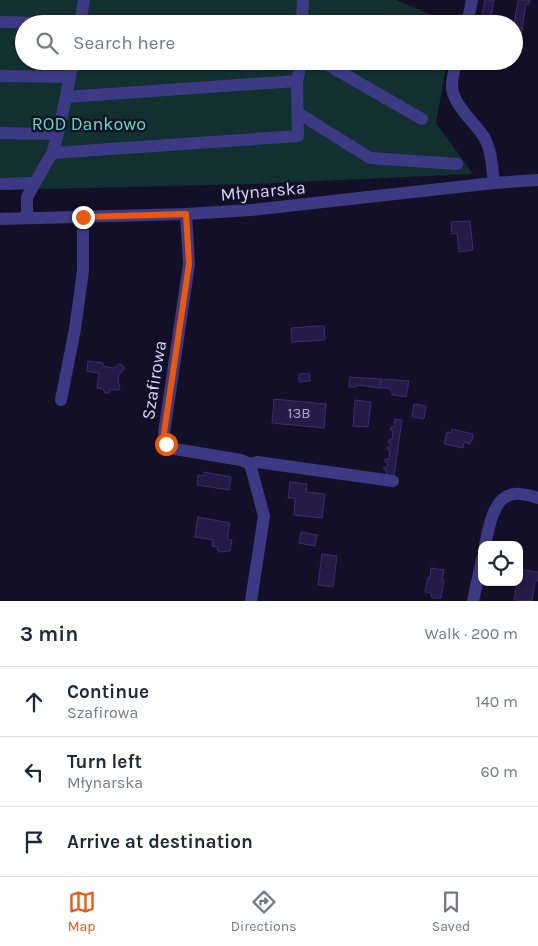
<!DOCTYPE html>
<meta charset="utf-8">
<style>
:root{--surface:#fff;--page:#f2f2f3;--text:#1f2937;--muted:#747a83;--line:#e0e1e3;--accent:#ea580c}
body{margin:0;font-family:Karla,sans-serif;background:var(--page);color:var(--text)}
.controls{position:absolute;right:15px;bottom:15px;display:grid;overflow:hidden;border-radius:10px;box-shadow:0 1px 4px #0004}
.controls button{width:45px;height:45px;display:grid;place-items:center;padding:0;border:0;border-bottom:1px solid var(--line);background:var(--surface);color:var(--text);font:25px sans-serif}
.stop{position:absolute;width:15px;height:15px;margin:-11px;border:4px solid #ea580c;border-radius:50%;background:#fff}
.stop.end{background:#ea580c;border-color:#fff;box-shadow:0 1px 5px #0008}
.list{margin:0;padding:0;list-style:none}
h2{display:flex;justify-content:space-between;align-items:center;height:65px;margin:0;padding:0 20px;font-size:21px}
h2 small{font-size:16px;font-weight:400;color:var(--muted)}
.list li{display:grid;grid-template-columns:32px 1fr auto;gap:15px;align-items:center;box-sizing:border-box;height:70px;padding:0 20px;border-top:1px solid var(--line)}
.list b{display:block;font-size:19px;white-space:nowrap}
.list p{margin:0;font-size:16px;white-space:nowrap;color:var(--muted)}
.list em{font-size:16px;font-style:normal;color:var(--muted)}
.icon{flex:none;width:28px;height:28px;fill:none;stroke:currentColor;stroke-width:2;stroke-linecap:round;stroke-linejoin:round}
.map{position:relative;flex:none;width:538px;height:601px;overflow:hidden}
.search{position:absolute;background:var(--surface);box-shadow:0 1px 4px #0004;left:15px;right:15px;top:15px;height:55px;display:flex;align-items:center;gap:12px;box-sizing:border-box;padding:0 18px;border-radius:28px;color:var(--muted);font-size:19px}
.sheet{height:275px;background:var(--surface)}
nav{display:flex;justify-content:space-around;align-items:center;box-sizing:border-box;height:70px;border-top:1px solid var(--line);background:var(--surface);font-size:14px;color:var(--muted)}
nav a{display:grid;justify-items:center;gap:2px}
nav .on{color:var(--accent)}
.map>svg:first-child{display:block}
.green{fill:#12302f}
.building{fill:#241b47;stroke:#3b2d73}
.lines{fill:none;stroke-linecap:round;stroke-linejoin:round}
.minor{stroke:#3d3a85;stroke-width:12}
.route{stroke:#ea580c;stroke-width:6}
.labels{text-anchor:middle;stroke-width:4.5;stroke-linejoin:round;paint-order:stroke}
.number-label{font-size:15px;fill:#aca6d1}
.park-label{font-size:18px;fill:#5fe0c0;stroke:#130f26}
.street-label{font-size:18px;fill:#d9d4ff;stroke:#130f26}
</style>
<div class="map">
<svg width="538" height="601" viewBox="0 0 538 601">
<rect width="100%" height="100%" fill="#130f26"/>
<polygon class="green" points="0,0 396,0 454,24 24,24 24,61 447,61 436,123 473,174 254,184 0,190"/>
<g class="building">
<polygon points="485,0 494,0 490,24 480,24"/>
<polygon points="520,0 530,0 529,4 526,4 521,36 514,34 514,24 518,1"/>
<polygon points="470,221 473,250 459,252 457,233 452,234 451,222"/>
<polygon points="316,326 324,326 325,340 292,342 291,328"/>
<polygon points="88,361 103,363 103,366 114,368 119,364 122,365 124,367 124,370 119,374 118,384 120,384 119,390 111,390 108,393 105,393 103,389 97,388 99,373 87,371"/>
<polygon points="309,373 310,381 299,382 299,374"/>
<polygon points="350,377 381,379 380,388 357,385 356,387 349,387"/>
<polygon points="381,379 409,381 406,397 392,395 392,391 390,390 390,388 380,388"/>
<polygon points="274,399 326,404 324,428 272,423"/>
<polygon points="355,400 371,402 368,427 353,426"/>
<polygon points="414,404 426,406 424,419 412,417"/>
<polygon points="395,419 402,420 394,476 386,475 387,470 384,470 384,467 387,467 388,463 385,462 385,459 389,459 390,450 387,450 387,447 390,447 391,443 388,442 389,439 392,439 393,430 390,430 391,427 394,427"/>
<polygon points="452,429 473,434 472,441 470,441 470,444 464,442 463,448 444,444 447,432 451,433"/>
<polygon points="204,472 231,477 229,490 197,485 198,475 204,476"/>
<polygon points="290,482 307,484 306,492 325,494 322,518 294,515 295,498 288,498"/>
<polygon points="198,517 230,523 228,533 228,539 232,540 230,551 220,552 217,550 218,547 212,546 213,540 195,537"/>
<polygon points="301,532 317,535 315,546 299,543"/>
<polygon points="322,554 337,556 333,587 318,585"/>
<polygon points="431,568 444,570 442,580 444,580 441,598 432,598 431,593 425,592 428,577 430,578"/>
<polygon points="519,569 538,572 538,581 535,581 532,601 514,600 517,582 519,582"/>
</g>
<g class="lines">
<g class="minor">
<polyline points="0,22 80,24"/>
<polyline points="80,23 84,0"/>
<polyline points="302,24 303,0"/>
<polyline points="467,24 472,0"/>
<polyline points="321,61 422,119"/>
<path d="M457,61C455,68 452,77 452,84C451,104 474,121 484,137C492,151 492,168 494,183"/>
<polyline points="0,76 70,77 73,61"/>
<polyline points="297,81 299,73 300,61"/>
<polyline points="298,113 370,158 457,164"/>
<polyline points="0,133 58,134 52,153 298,136 297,81 66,97"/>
<polyline points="58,134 70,77"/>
<polyline points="0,184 35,183"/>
<polyline points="186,214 189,264 164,433 166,444 175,449 241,460 250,464 264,516 251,601"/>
<polyline points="27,218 27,197 52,153"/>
<polyline points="0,219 186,214 251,210 494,183 538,180"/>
<polyline points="61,400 75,329 83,271 83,217"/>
<polyline points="250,464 257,462 393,481"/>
<path d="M485,545C489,528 493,495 515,494C522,493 531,496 538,498"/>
<polyline points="473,601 482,559"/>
</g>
</g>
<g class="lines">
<polyline class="route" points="83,217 186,214 189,264 164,433 166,444"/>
</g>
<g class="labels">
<g class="number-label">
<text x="299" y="418">13B</text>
</g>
<g class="park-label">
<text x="89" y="130">ROD Dankowo</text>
</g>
<g class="street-label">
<text transform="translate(263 191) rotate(-5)" y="6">Młynarska</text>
<text transform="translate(154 380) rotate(-81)" y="6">Szafirowa</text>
</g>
</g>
</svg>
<div class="controls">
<button><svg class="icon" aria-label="locate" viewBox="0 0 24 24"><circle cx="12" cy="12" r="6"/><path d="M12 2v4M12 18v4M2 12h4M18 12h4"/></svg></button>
</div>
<div class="stop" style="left:166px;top:444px"></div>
<div class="stop end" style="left:83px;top:217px"></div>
<div class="search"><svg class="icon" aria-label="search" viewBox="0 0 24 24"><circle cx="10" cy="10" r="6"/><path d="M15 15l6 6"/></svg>Search here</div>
</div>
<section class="sheet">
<h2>3 min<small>Walk · 200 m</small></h2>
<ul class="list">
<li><svg class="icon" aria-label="ahead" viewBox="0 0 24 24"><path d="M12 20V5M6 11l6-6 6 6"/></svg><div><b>Continue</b><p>Szafirowa</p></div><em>140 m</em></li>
<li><svg class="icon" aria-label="left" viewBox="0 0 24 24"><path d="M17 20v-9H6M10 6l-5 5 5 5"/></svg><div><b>Turn left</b><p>Młynarska</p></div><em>60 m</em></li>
<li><svg class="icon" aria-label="arrive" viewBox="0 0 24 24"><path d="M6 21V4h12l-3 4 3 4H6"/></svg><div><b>Arrive at destination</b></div></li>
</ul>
</section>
<nav>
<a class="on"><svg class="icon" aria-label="map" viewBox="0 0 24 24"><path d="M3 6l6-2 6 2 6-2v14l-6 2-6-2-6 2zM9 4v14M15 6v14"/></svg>Map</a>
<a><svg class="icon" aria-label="directions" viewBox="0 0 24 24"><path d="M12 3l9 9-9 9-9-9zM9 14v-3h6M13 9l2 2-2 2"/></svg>Directions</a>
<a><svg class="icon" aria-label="saved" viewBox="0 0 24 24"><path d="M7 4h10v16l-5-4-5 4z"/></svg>Saved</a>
</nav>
